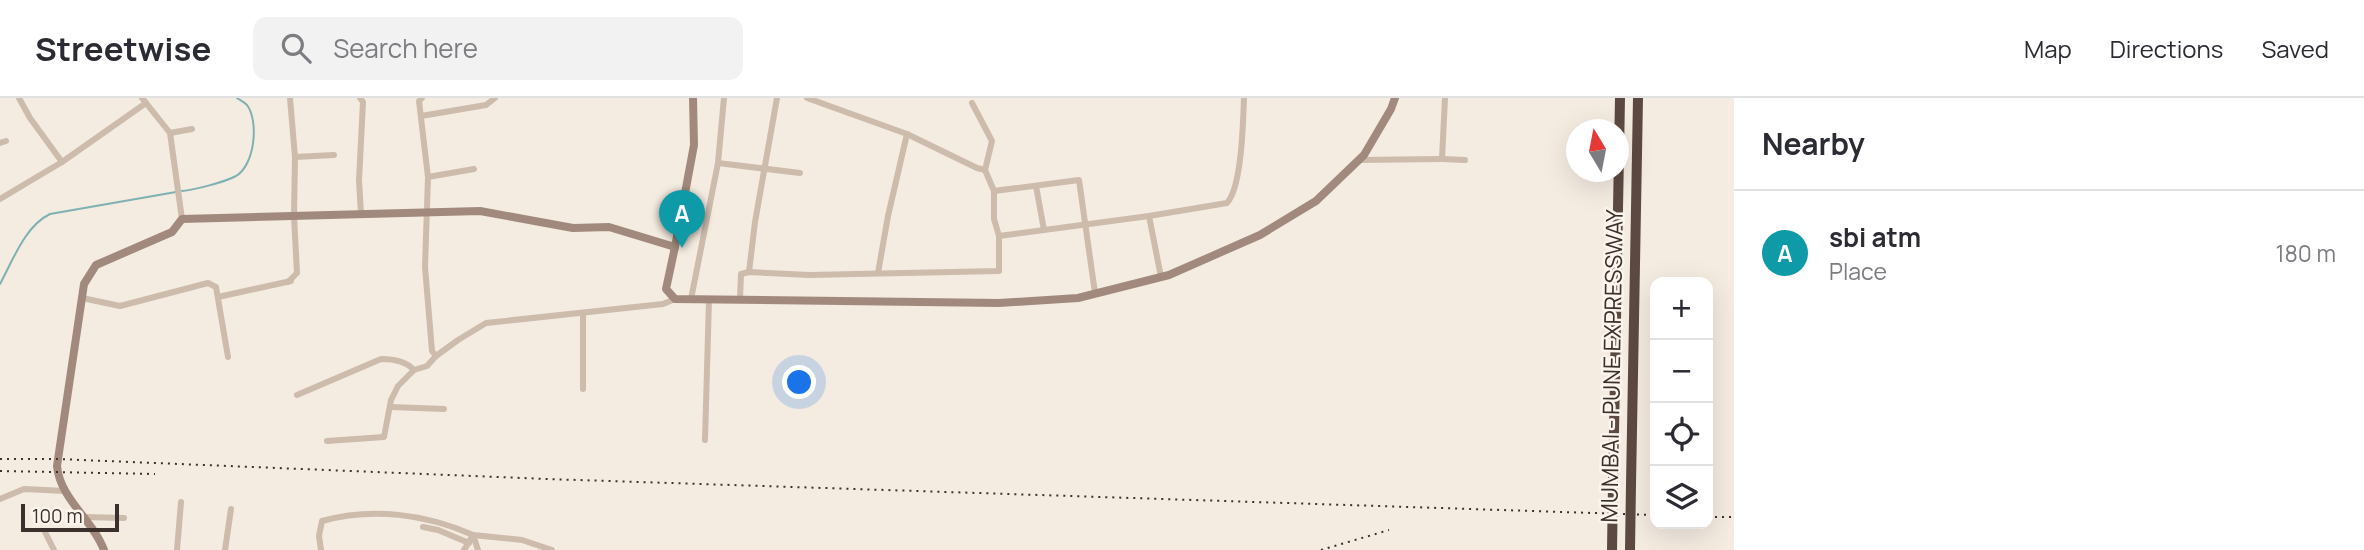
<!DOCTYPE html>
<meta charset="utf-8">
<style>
:root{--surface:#fff;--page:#f2f2f3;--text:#2b2b33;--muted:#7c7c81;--line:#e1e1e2;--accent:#111827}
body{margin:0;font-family:Manrope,sans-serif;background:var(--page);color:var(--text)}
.controls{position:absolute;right:21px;bottom:21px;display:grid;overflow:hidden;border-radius:14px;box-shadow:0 7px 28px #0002}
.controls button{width:63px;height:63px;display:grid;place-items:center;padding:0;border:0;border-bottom:2px solid var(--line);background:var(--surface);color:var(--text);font:35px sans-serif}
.compass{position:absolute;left:1566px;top:21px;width:63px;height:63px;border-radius:50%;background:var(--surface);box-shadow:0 7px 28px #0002;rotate:350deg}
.scale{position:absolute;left:21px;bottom:18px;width:98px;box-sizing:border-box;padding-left:7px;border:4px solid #3b302b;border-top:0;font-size:19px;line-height:24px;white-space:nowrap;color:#3b302b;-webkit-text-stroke:5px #fbf5ee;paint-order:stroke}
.you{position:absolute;left:800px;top:285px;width:24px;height:24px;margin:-18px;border:5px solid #fff;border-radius:50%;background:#1a73e8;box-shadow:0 0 0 10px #1a73e833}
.badge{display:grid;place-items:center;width:46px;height:46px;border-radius:50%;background:var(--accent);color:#fff;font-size:23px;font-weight:700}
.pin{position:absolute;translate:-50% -58px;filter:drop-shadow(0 2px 4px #0008)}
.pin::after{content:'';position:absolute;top:37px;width:24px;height:21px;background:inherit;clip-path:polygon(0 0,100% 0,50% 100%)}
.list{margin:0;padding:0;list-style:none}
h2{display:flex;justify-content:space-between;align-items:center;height:91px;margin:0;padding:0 28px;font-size:30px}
h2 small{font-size:23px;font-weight:400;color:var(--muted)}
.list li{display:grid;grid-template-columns:46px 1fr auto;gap:21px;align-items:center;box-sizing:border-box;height:126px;padding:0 28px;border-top:2px solid var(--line)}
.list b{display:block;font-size:26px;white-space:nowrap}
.list p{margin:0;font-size:23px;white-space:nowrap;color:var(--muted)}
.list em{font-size:23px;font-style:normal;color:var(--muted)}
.icon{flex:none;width:38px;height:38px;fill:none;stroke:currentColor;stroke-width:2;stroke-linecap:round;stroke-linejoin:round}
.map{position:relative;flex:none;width:1734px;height:452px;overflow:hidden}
header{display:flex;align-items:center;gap:42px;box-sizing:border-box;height:98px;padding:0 35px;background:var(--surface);border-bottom:2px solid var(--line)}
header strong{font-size:33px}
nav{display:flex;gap:38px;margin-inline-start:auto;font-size:24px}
.search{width:490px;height:63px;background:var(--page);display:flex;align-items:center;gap:18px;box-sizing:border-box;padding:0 24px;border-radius:14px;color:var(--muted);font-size:26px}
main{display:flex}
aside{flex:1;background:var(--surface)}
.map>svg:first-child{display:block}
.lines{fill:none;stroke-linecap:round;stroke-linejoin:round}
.stream{stroke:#7fb0b2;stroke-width:2}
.street{stroke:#cdbbac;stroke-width:6}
.secondary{stroke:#a18a7d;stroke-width:8}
.highway{stroke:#5c4a42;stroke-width:10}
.rail{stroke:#3b302b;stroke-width:2;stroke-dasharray:2 5;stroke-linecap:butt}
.highway-bridge{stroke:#5c4a42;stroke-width:10}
.labels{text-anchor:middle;stroke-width:5;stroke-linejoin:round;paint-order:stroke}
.street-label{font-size:23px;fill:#3b302b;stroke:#fbf5ee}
</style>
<header>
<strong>Streetwise</strong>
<div class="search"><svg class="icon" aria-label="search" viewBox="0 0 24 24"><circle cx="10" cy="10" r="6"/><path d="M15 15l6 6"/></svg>Search here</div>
<nav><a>Map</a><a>Directions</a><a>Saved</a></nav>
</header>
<main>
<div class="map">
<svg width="1734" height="452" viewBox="0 0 1734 452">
<rect width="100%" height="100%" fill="#f4ebe1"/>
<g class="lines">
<g class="stream">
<path d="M182,93C194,92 225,84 236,78C255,67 259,23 247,7C244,4 240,2 237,0"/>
<path d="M0,186C13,162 25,128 50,116L176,94"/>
</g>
<g class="street">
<polyline points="19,0 30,20 62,64"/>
<polyline points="142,0 170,35 182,121"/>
<polyline points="360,0 363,4 359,82 361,116"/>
<polyline points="422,0 419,3 428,79 425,169 432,253 436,258"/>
<polyline points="807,0 907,36 977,70 985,72"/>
<polyline points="1445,0 1442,61 1465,62"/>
<polyline points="421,18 486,7 495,0"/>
<polyline points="170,35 192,31"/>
<polyline points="0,45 6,43"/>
<polyline points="295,59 334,57"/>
<polyline points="1359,62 1442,61"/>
<polyline points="718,65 800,75"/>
<polyline points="428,79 474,71"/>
<polyline points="1036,88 1044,132"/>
<polyline points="994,93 1079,82 1095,195"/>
<polyline points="0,101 62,64 146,5"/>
<polyline points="1149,118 1161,179"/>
<path d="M999,138L1149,118L1227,105C1242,89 1243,23 1244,0"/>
<polyline points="749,174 755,124 777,0"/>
<polyline points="878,175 888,118 907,36"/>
<polyline points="288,184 297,175 294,118 295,59 290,0"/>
<polyline points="218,199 291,183"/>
<polyline points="82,200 120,208 208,185 216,189 228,259"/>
<polyline points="691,201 718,65 724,0"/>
<polyline points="740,201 741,176 749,174 809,177 999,173 999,138 994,121 994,93 985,72 992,43 972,5"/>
<polyline points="583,216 583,291"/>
<path d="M297,297L381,261C393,261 406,263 414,272"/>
<polyline points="391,309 444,311"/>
<polyline points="705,342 709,201"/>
<polyline points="327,343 384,339 391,302 398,288 414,272 427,268 436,258 458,242 486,225 663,206 675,201"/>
<polyline points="0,401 24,391 65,393"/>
<polyline points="83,419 124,420"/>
<polyline points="423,429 438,432 469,445"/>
<polyline points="45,434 54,452"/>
<polyline points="177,452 181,404"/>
<polyline points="225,452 231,411"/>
<path d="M321,452L319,438L322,423C372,409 426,416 473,437L478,452"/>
<polyline points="464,452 473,437 522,442 552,452"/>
</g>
<g class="secondary">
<polyline points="675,149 666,191 675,201 999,205 1078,200 1169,177 1260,137 1316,103 1364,57 1391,11 1395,0"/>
<path d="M104,452C93,422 60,401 57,368L84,186L96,167L172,134L182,121L480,113L573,130L609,129L675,149L694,47L693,0"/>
</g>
<g class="highway">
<polyline points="1631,387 1638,0"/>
<polyline points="1613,388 1620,0"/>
</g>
<g class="rail">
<polyline points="0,361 57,361 547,381 1655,417"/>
<polyline points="0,373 155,376"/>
<polyline points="1708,419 1734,419"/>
<polyline points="1321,452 1389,432"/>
</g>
<g class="highway-bridge">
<polyline points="1612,452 1613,388"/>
<polyline points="1630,452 1631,387"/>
</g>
</g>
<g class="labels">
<g class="street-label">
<text transform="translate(1612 268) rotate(-89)" y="8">MUMBAI - PUNE EXPRESSWAY</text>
</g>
</g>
</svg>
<div class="controls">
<button>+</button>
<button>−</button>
<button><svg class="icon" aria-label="locate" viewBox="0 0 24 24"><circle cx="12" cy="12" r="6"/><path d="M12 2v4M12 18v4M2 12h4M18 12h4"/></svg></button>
<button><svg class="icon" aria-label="layers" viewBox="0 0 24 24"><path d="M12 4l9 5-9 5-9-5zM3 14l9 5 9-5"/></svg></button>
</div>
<svg class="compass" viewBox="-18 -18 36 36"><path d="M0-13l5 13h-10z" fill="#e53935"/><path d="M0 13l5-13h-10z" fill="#7c7c81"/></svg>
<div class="scale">100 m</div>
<div class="you"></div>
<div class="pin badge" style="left:682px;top:150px;background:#0f9aa8">A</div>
</div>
<aside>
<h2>Nearby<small></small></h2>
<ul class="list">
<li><span class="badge" style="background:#0f9aa8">A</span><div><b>sbi atm</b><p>Place</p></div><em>180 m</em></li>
</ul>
</aside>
</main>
